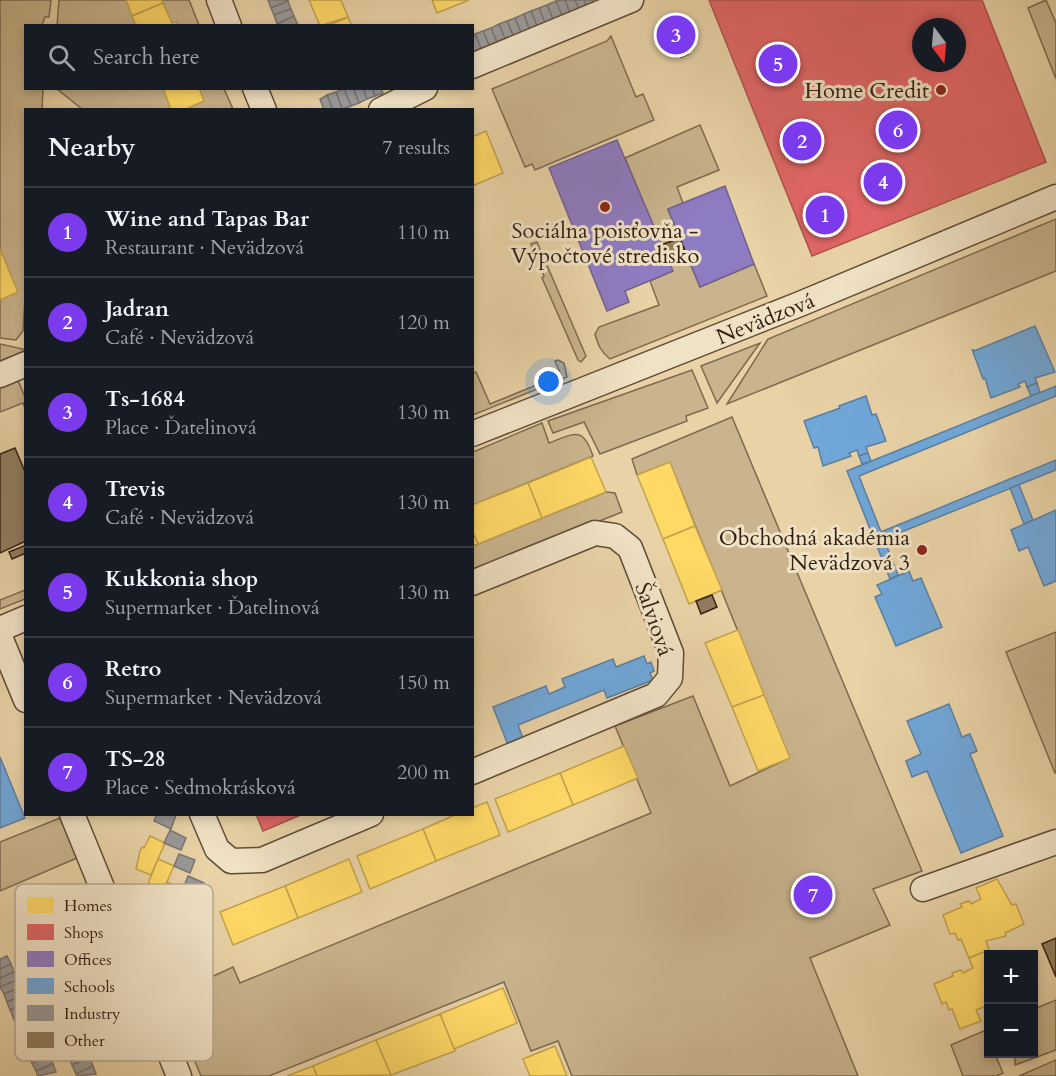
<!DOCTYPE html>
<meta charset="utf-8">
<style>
:root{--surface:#171b24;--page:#20242c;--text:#f1f3f6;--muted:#9ea1a6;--line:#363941;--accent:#7c3aed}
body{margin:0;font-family:Cardo,serif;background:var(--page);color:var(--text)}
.controls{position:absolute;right:18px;bottom:18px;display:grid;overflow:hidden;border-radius:0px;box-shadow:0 3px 9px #0003}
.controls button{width:54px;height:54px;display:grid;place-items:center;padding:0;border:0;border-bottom:2px solid var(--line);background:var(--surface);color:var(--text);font:30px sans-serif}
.compass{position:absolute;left:912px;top:18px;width:54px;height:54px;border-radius:50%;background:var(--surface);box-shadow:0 3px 9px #0003;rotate:164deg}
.you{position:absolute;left:549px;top:382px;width:21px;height:21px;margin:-15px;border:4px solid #fff;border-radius:50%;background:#1a73e8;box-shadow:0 0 0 9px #1a73e833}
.badge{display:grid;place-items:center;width:39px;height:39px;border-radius:50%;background:var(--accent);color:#fff;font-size:20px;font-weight:700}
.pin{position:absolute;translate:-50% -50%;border:3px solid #fff;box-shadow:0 2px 6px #0006}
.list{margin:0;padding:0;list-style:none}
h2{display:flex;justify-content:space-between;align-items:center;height:78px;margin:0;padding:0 24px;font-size:26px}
h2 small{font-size:20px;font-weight:400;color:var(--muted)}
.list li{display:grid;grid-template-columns:39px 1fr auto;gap:18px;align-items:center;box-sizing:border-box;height:90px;padding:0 24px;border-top:2px solid var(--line)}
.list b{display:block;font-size:22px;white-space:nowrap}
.list p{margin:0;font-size:20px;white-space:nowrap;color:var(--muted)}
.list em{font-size:20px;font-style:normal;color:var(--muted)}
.icon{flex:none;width:33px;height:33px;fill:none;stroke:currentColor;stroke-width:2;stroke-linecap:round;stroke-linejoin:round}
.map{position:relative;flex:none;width:1056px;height:1076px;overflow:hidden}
.search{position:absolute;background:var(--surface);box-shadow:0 3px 9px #0003;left:24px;top:24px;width:450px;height:66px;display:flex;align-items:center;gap:15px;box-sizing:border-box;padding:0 21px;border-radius:0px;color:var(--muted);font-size:22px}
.panel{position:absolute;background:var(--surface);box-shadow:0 3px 9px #0003;left:24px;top:108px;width:450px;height:708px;border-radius:0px}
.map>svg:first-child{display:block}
.green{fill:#c9b48d;stroke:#7e6a50;stroke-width:1.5}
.homes{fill:#ffd966;stroke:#c2a24d;stroke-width:1.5}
.shops{fill:#e06666;stroke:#ac514d;stroke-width:1.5;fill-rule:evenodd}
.offices{fill:#8e7cc3;stroke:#73608e;stroke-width:1.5}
.schools{fill:#6fa8dc;stroke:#5d7fa0;stroke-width:1.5}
.industry{fill:#999;stroke:#7a7571;stroke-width:1.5}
.building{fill:#917d5f;stroke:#332013;stroke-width:1.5}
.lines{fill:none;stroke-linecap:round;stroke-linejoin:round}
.street-casing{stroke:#604c38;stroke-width:27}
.street{stroke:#f0e2c5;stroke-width:24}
.poi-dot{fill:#8f2418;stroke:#f0e2c5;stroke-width:2}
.labels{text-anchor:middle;stroke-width:6;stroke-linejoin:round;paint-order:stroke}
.poi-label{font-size:22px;fill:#332013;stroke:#f0e2c5;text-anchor:end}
.street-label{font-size:22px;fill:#332013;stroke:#f0e2c5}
.key{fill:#f0e2c5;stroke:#b7a890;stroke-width:1.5}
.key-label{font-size:16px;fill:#332013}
</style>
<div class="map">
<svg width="1056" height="1076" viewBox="0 0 1056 1076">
<rect width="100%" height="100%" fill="#e8d2a6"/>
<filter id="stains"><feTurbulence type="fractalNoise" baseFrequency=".00333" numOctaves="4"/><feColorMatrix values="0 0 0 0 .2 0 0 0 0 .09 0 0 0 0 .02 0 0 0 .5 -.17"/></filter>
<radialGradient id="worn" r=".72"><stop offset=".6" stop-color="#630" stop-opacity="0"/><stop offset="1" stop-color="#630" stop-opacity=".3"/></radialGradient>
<g class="green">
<polygon points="0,0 51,0 49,17 45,17 42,25 26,26 26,88 43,89 42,109 26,110 25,298 23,331 16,340 0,338"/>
<polygon points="59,0 189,0 199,25 57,26"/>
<polygon points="1046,0 1056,23 1056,79 1028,8"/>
<polygon points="611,36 636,97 643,94 654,120 535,170 532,164 525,167 492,89 607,41"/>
<polygon points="57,89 224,89 233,109 82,109"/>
<path d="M700,125L719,170L677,187L683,203L668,210L700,287L754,264L767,296L610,359C601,352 598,345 595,334L599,327L659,305L650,281L672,271L625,158Z"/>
<polygon points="1056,219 1056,271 727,404 768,339"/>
<polygon points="537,242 586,356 581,362 578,360 542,278 544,276 531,244"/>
<polygon points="760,343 717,403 701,366"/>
<polygon points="0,344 23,349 23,352 0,361"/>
<polygon points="558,360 564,363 567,377 473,415 473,373 476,372 490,404 561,375 555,361"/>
<polygon points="692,370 708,408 686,416 687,421 600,454 584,422 553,433 548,421"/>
<polygon points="17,378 25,397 25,408 23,403 0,412 0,386"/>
<polygon points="732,417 922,871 873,889 890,925 810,958 858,1076 572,1076 558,1041 531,1051 504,982 269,1076 201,1076 168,997 233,967 240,983 651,813 615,726 693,696 730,786 789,758 670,463 637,475 632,459"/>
<path d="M542,423L549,443C575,433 583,426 593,456L473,505V452Z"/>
<polygon points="606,492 615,493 622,512 473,572 473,546"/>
<polygon points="25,590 25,599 0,609 0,600"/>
<polygon points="1056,632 1056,772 1055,773 1006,652"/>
<polygon points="60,818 77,858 0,891 0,842"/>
<polygon points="1056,1000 1056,1050 1015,1065 1015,1054 1034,1054 1034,1009"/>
<polygon points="986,1030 988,1054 995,1054 1003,1073 996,1076 963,1076 951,1045"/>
<polygon points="1056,1060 1056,1076 1019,1076"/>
</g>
<g class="homes">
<polygon points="126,0 162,0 163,3 132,16"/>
<polygon points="309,0 341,0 348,17 320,26"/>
<polygon points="432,0 469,0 437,13"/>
<polygon points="163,3 172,23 176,22 178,26 136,26 132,16"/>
<polygon points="348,17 352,26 327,26"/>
<polygon points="163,88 199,88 204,101 184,110 171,110"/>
<polygon points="486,131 503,173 472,186 472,137"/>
<polygon points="0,249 18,292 0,300"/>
<polygon points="591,457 606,492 542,518 528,483"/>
<polygon points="670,462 695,526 663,539 637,475"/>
<polygon points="528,483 542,518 478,544 472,530 472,505"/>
<polygon points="695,526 722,590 689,604 663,539"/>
<polygon points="472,530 478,544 472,546"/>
<polygon points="738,630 764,695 732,707 705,643"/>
<polygon points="764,695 790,758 758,771 732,707"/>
<polygon points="624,746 638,778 573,805 560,773"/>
<polygon points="560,773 573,805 508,832 495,799"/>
<polygon points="487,802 500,835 436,861 423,829 457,814 472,814 472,808"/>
<polygon points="423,829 436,861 370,889 357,856"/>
<polygon points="150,836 165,843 151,875 136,869 140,851 142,847 144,848"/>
<polygon points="158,859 174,866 160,897 145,891"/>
<polygon points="349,859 362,892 298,918 285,886"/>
<polygon points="997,879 1012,905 1016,904 1024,924 1005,933 1006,936 986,941 989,950 969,958 961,939 958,940 955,933 950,934 943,915 962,907 960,904 969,901 971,904 981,899 976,888"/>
<polygon points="167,882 183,889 169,920 154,913"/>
<polygon points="285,886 298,918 233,945 220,912"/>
<polygon points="989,950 988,1009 987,1006 976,1010 981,1021 960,1029 952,1009 949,1010 946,1002 942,1004 934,984 953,976 952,973 961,970 963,973 973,968 969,958"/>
<polygon points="503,988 517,1023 454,1049 440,1014"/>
<polygon points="440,1014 455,1051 391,1075 376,1040"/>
<polygon points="376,1040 391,1075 317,1076 313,1066"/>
<polygon points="555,1046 567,1076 530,1076 523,1059"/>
<polygon points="313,1066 317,1076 287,1076"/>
</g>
<g class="shops">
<path d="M709,0H982L1046,162L812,256ZM921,27H957V63H921Z"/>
<polygon points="256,814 303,814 263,831"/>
</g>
<g class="offices">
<polygon points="617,140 673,271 625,291 629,302 607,311 549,168"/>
<polygon points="725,186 754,264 700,287 668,209"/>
</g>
<g class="schools">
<polygon points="1035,326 1055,372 1035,378 1037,383 1027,387 1025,381 1018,384 1020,387 991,398 985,378 983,379 972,349 974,351"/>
<polygon points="1037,383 1040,393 1031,396 1027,387"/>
<polygon points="1056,386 1056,396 859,476 898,575 890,579 847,471"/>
<polygon points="866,396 872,415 876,414 886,441 866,447 868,453 859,456 857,450 849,453 851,456 823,466 818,447 814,448 804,421 840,408 839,406"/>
<polygon points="868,453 871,461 862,464 859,456"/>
<polygon points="1056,460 1056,470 884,539 881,532"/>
<polygon points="1019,485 1033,520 1024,524 1010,488"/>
<polygon points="1056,510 1056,581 1044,586 1028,547 1019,551 1011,530"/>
<polygon points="909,571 913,581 921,578 942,627 896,646 875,597 882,594 877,585"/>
<polygon points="644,656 647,664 651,662 654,671 650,673 653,680 607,698 604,690 518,725 523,738 508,745 493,707 546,686 549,694 565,687 562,679 613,659 616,667"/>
<polygon points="949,704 962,737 970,734 977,751 970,754 1003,836 961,853 927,771 912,777 906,761 921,754 907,721"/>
<polygon points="0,757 25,818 0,828"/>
</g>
<g class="industry">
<polygon points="268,0 287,0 288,1 271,8"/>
<polygon points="565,0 571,15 563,18 556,1"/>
<polygon points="565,0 575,0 580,11 571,15"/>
<polygon points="575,0 584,0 587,9 580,11"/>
<polygon points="584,0 593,0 595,5 587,9"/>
<polygon points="288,1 291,9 274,15 271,8"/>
<polygon points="556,1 563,18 554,22 547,5"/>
<polygon points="547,5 554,22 546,25 539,8"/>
<polygon points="539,8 546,25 538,29 531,11"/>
<polygon points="291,9 294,16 277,24 274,15"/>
<polygon points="531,11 538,29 530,32 524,14"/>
<polygon points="524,14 530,32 522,35 515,18"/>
<polygon points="294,16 298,25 278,26 277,24"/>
<polygon points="515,18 522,35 514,38 507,21"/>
<polygon points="507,21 514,38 506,41 499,24"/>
<polygon points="499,24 506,41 498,45 491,28"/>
<polygon points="491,28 498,45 490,48 483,31"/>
<polygon points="483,31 490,48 482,51 475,34"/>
<polygon points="475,34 482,51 472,54 472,35"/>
<polygon points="353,88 363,88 367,99 359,103"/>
<polygon points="353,88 359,103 351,106 344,89"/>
<polygon points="363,88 372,88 375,96 367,99"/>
<polygon points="372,88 381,88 383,93 375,96"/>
<polygon points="344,89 351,106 342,109 336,92"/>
<polygon points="336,92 342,109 341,110 333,110 327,95"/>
<polygon points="327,95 333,110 324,110 320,99"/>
<polygon points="157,814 176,815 171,829 154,821"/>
<polygon points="170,830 186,838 181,850 164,843"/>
<polygon points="179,854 195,860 190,873 174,866"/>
<polygon points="188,876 204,883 199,895 183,889"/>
<polygon points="7,956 11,964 0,969 0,959"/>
<polygon points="11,964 14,972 0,978 0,969"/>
<polygon points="14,972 17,980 0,987 0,978"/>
<polygon points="17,980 21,987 4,994 0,987"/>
<polygon points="21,987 24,995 7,1002 4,994"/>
<polygon points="24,995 27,1003 10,1010 7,1002"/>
<polygon points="27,1003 30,1011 13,1017 10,1010"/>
<polygon points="30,1011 33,1018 16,1025 13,1017"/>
<polygon points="46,1048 49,1056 32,1063 29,1056"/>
<polygon points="86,1050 90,1058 72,1065 69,1057"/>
<polygon points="49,1056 53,1064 36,1071 32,1063"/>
<polygon points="90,1058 93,1066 76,1074 72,1065"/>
<polygon points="53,1064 56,1072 38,1076 36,1071"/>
<polygon points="93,1066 96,1074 77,1076 76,1074"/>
</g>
<g class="building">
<polygon points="677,27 682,40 675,43 670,30"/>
<polygon points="683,41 688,54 681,57 675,44"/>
<polygon points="680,238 685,251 667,258 661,245"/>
<polygon points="15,448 26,474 26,541 0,553 0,454"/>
<polygon points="26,545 26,553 12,559 9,552"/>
<polygon points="712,595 717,607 701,614 696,601"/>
<polygon points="818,882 826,902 808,909 800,889"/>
<polygon points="1056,938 1056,977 1042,944"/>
</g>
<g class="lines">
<defs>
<g id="street">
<polyline points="219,0 229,26"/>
<polyline points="472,66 631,0"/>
<polyline points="255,88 264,110"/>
<polyline points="381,110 425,88"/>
<polyline points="0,375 26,364"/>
<polyline points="472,434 800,304 1056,197"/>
<polyline points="472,583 595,533 615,536 630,548 671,653 670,678 656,695 472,772"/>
<polyline points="0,629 26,618"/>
<polyline points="0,637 26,700"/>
<polyline points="72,814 179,1076"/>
<polyline points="202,814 217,849 231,861 262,860 371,814"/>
<polyline points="923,889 1056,842"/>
</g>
</defs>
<use href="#street" class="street-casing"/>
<use href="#street" class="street"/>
</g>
<g class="poi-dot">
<circle cx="941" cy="90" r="6"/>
<circle cx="605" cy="207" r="6"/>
<circle cx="922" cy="550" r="6"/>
</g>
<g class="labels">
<g class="poi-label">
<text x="929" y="98">Home Credit</text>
<text x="605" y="238" text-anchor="middle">Sociálna poisťovňa -<tspan x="605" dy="25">Výpočtové stredisko</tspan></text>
<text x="910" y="545">Obchodná akadémia<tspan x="910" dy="25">Nevädzová 3</tspan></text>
</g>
<g class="street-label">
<text transform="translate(765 318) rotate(-22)" y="8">Nevädzová</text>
<text transform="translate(655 619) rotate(71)" y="8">Šalviová</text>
</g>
</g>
<rect x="15" y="884" width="198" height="177" rx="9" class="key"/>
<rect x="27" y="897" width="27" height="16" fill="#ffd966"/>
<rect x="27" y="924" width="27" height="16" fill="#e06666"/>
<rect x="27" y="951" width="27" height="16" fill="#8e7cc3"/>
<rect x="27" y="978" width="27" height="16" fill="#6fa8dc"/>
<rect x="27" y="1005" width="27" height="16" fill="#999"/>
<rect x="27" y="1032" width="27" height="16" fill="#917d5f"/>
<g class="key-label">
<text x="64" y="911">Homes</text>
<text x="64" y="938">Shops</text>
<text x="64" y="965">Offices</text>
<text x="64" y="992">Schools</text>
<text x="64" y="1019">Industry</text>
<text x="64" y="1046">Other</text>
</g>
<rect width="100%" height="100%" filter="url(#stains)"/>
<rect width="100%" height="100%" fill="url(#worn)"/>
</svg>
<div class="controls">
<button>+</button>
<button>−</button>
</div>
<svg class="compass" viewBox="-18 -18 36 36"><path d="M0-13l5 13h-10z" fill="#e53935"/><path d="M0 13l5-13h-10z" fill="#9ea1a6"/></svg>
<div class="you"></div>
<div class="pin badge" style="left:825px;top:215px">1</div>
<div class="pin badge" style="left:802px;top:141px">2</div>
<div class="pin badge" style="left:676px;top:35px">3</div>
<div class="pin badge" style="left:883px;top:182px">4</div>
<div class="pin badge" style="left:778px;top:64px">5</div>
<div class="pin badge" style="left:898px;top:130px">6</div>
<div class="pin badge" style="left:813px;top:895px">7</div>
<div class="search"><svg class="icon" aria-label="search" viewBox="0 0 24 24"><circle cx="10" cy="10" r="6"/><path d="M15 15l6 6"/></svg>Search here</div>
<section class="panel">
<h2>Nearby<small>7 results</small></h2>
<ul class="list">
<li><span class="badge">1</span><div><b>Wine and Tapas Bar</b><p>Restaurant · Nevädzová</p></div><em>110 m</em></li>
<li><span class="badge">2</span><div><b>Jadran</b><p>Café · Nevädzová</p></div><em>120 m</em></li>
<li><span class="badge">3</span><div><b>Ts-1684</b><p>Place · Ďatelinová</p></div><em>130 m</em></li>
<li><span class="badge">4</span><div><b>Trevis</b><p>Café · Nevädzová</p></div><em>130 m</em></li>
<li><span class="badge">5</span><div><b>Kukkonia shop</b><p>Supermarket · Ďatelinová</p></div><em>130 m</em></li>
<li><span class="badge">6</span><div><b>Retro</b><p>Supermarket · Nevädzová</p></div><em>150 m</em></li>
<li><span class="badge">7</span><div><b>TS-28</b><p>Place · Sedmokrásková</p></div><em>200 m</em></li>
</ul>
</section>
</div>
